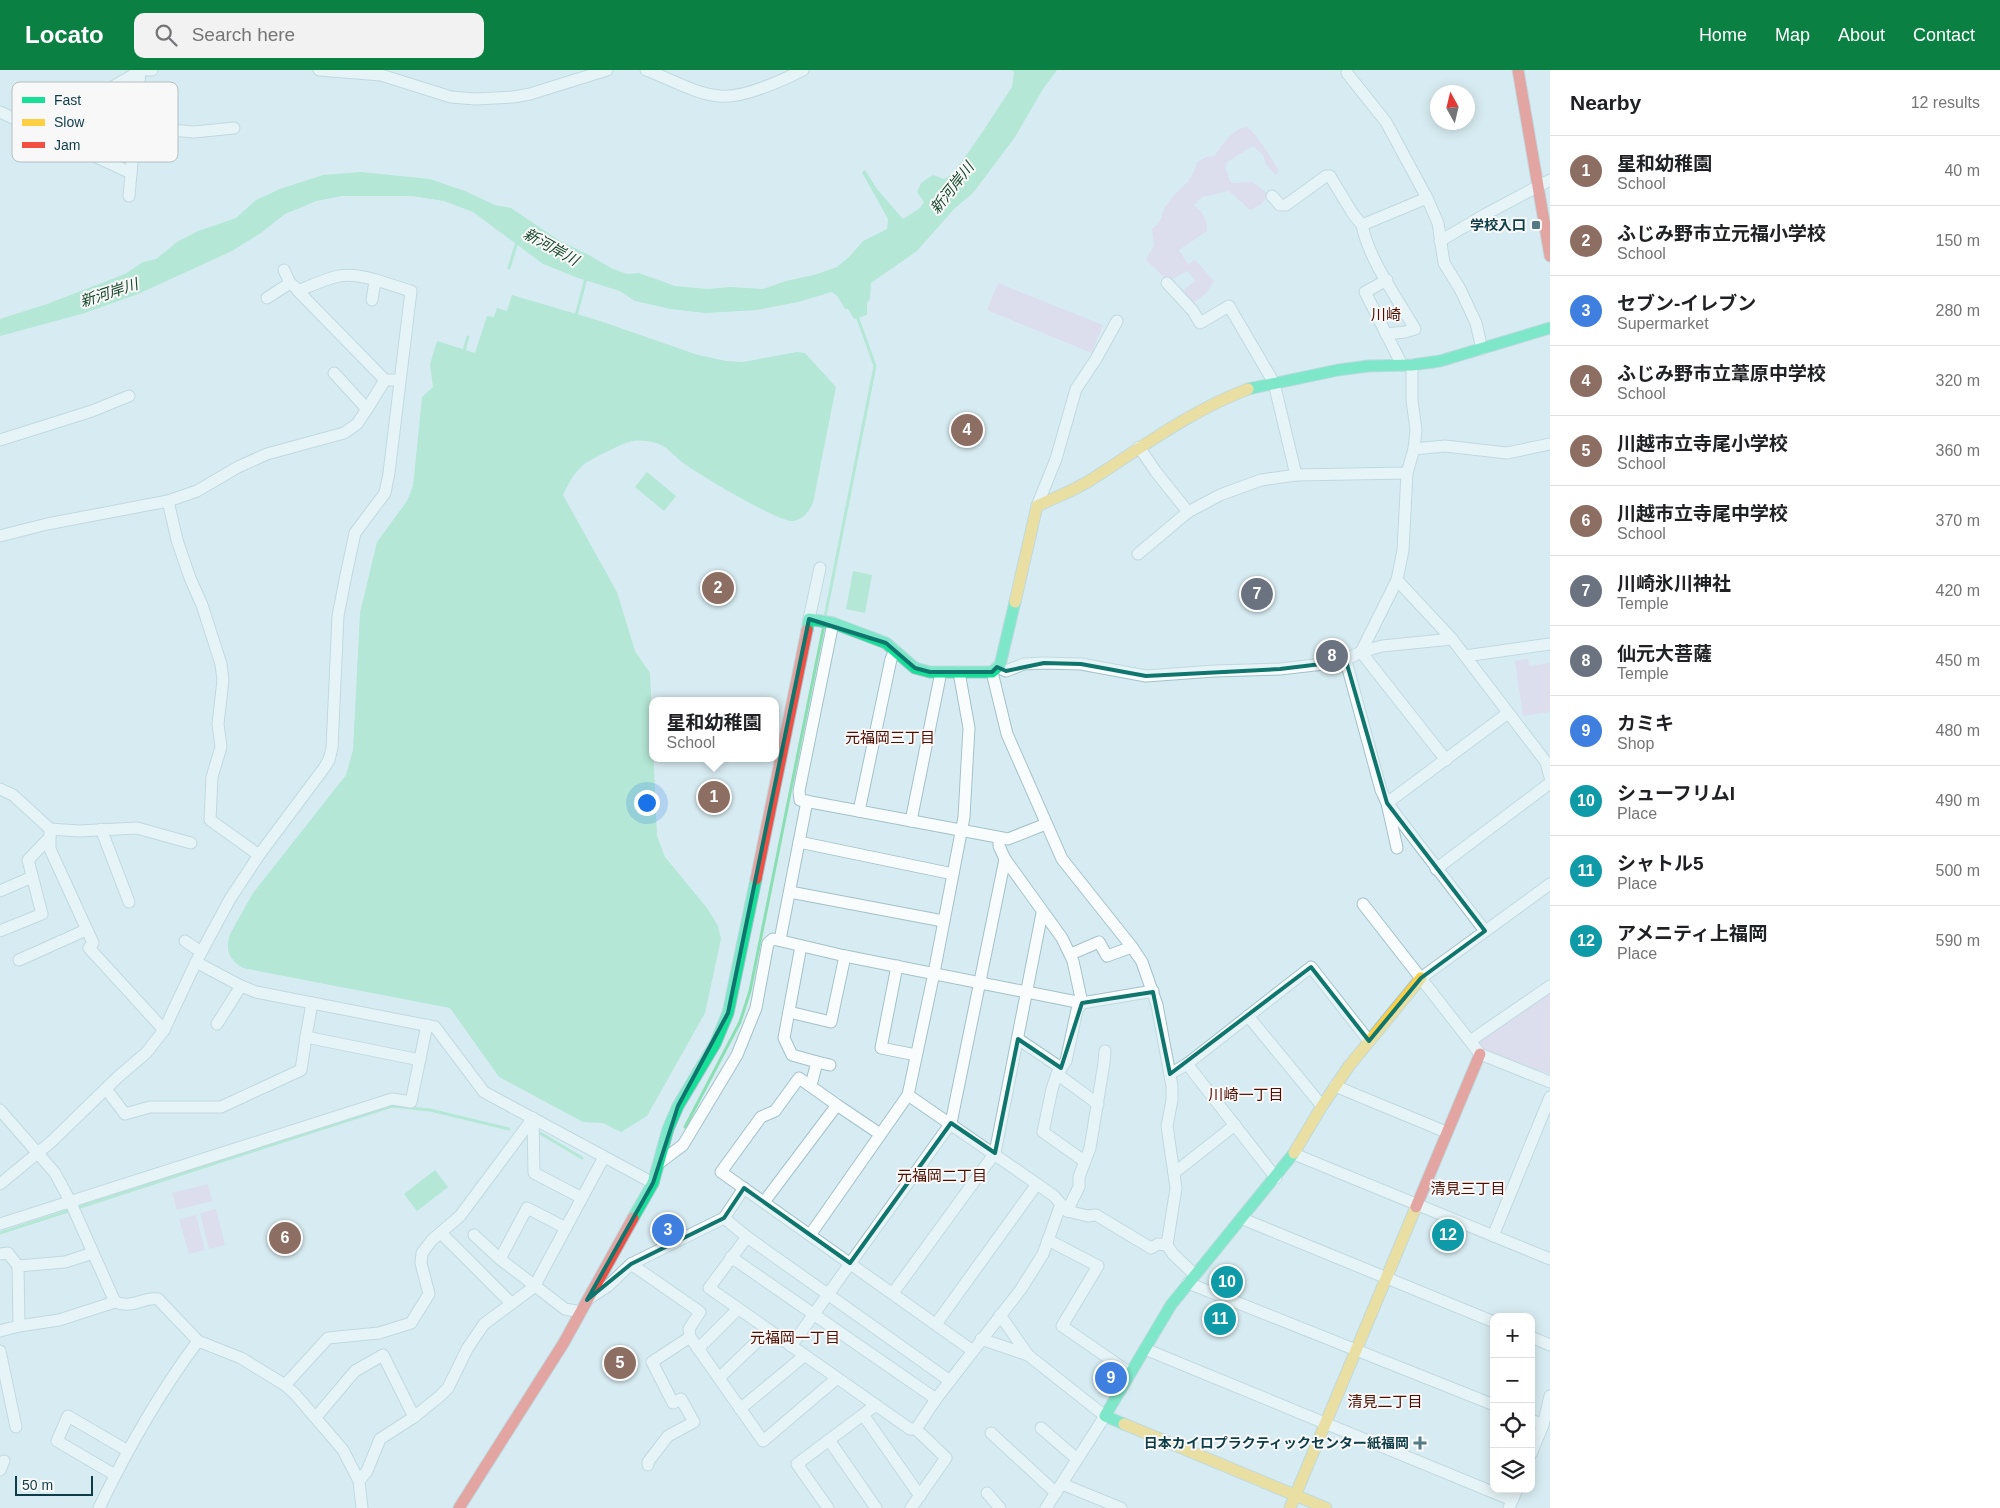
<!DOCTYPE html>
<meta charset="utf-8">
<style>
:root{--surface:#fff;--page:#f2f2f2;--text:#202124;--muted:#757577;--line:#e0e0e0;--accent:#0b8043}
body{margin:0;font-family:Helvetica,"Noto Sans JP",sans-serif;background:var(--page);color:var(--text)}
.controls{position:absolute;right:15px;bottom:15px;display:grid;overflow:hidden;border-radius:10px;box-shadow:0 2px 12px #0003}
.controls button{width:45px;height:45px;display:grid;place-items:center;padding:0;border:0;border-bottom:1px solid var(--line);background:var(--surface);color:var(--text);font:25px sans-serif}
.compass{position:absolute;left:1430px;top:15px;width:45px;height:45px;border-radius:50%;background:var(--surface);box-shadow:0 2px 12px #0003;rotate:352deg}
.scale{position:absolute;left:15px;bottom:12px;width:78px;box-sizing:border-box;padding-left:5px;border:2px solid #0e3d48;border-top:0;font-size:14px;line-height:18px;white-space:nowrap;color:#0e3d48;-webkit-text-stroke:4px #f8f8f8;paint-order:stroke}
.you{position:absolute;left:646px;top:732px;width:18px;height:18px;margin:-12px;border:4px solid #fff;border-radius:50%;background:#1a73e8;box-shadow:0 0 0 8px #1a73e833}
.badge{display:grid;place-items:center;width:32px;height:32px;border-radius:50%;background:var(--accent);color:#fff;font-size:16px;font-weight:700}
.pin{position:absolute;translate:-50% -50%;border:2px solid #fff;box-shadow:0 1px 5px #0006}
.popup{position:absolute;left:649px;top:627px;width:130px;height:65px;box-sizing:border-box;display:grid;place-content:center;border-radius:10px;background:var(--surface);filter:drop-shadow(0 1px 4px #0005);font-size:16px;white-space:nowrap;color:var(--muted)}
.popup b{font-size:19px;color:var(--text)}
.popup::after{content:'';position:absolute;left:50%;top:100%;margin-left:-10px;border:10px solid transparent;border-top-color:var(--surface)}
.list{margin:0;padding:0;list-style:none}
h2{display:flex;justify-content:space-between;align-items:center;height:65px;margin:0;padding:0 20px;font-size:21px}
h2 small{font-size:16px;font-weight:400;color:var(--muted)}
.list li{display:grid;grid-template-columns:32px 1fr auto;gap:15px;align-items:center;box-sizing:border-box;height:70px;padding:0 20px;border-top:1px solid var(--line)}
.list b{display:block;font-size:19px;white-space:nowrap}
.list p{margin:0;font-size:16px;white-space:nowrap;color:var(--muted)}
.list em{font-size:16px;font-style:normal;color:var(--muted)}
.icon{flex:none;width:28px;height:28px;fill:none;stroke:currentColor;stroke-width:2;stroke-linecap:round;stroke-linejoin:round}
.map{position:relative;flex:none;width:1550px;height:1438px;overflow:hidden}
header{display:flex;align-items:center;gap:30px;box-sizing:border-box;height:70px;padding:0 25px;background:var(--accent);color:#fff}
header strong{font-size:24px}
nav{display:flex;gap:28px;margin-inline-start:auto;font-size:18px}
.search{width:350px;height:45px;background:var(--page);display:flex;align-items:center;gap:12px;box-sizing:border-box;padding:0 18px;border-radius:10px;color:var(--muted);font-size:19px}
main{display:flex}
aside{flex:1;background:var(--surface)}
.map>svg:first-child{display:block}
.green{fill:#e3c9e6}
.water{fill:#89dfb2}
.lines{fill:none;stroke-linecap:round;stroke-linejoin:round}
.stream{stroke:#89dfb2;stroke-width:3}
.street-casing{stroke:#a3c1c9;stroke-width:13}
.fast-casing{stroke:#a3c1c9;stroke-width:13}
.slow-casing{stroke:#a3c1c9;stroke-width:13}
.jam-casing{stroke:#a3c1c9;stroke-width:13}
.street{stroke:#f9fcfd;stroke-width:11}
.fast{stroke:#16e098;stroke-width:11}
.slow{stroke:#ffcf43;stroke-width:11}
.jam{stroke:#f24e42;stroke-width:11}
.marked{fill:none;stroke:#0f766e;stroke-width:4;stroke-linejoin:round}
.poi-dot{fill:#547a84;stroke:#f8f8f8;stroke-width:2}
.labels{text-anchor:middle;stroke-width:4;stroke-linejoin:round;paint-order:stroke}
.poi-label{font-size:14px;font-weight:bold;fill:#0e3d48;stroke:#f8f8f8;text-anchor:end}
.water-label{font-size:15px;font-style:italic;fill:#18472c;stroke:#f8f8f8}
.neighbourhood-label{font-size:15px;fill:#500e00;stroke:#f8f8f8}
.key{fill:#f8f8f8;stroke:#b2c0c3;stroke-width:1}
.key-label{font-size:14px;fill:#0e3d48}
</style>
<header>
<strong>Locato</strong>
<div class="search"><svg class="icon" aria-label="search" viewBox="0 0 24 24"><circle cx="10" cy="10" r="6"/><path d="M15 15l6 6"/></svg>Search here</div>
<nav><a>Home</a><a>Map</a><a>About</a><a>Contact</a></nav>
</header>
<main>
<div class="map">
<svg width="1550" height="1438" viewBox="0 0 1550 1438">
<rect width="100%" height="100%" fill="#d7ecf2"/>
<g class="green">
<path d="M1247,57C1257,64 1272,89 1279,101L1276,105L1266,95L1263,85L1253,76L1227,92L1226,99L1231,113L1253,112L1269,125L1260,135L1250,140L1229,121L1202,127L1194,135C1204,143 1207,149 1207,161L1179,180L1188,194L1195,190L1214,211C1207,224 1201,230 1187,234L1181,222L1195,211L1188,201L1168,211L1146,190L1154,175L1152,159C1166,148 1159,144 1168,133C1180,115 1191,116 1197,92L1206,87L1214,86C1223,75 1231,59 1247,57Z"/>
<polygon points="998,213 1103,255 1092,283 987,240"/>
<polygon points="1528,589 1529,596 1550,593 1550,642 1523,646 1515,591"/>
<polygon points="1550,920 1550,1004 1484,980 1479,972"/>
<polygon points="208,1114 212,1131 177,1140 172,1123"/>
<polygon points="216,1139 225,1175 209,1179 200,1143"/>
<polygon points="196,1145 205,1180 189,1184 179,1149"/>
</g>
<g class="water">
<polygon points="1011,0 1057,0 1043,19 1015,67 973,123 955,138 917,181 871,213 870,229 867,233 867,245 854,249 848,239 845,239 838,227 832,222 798,232 757,240 705,243 671,239 635,231 620,221 578,208 543,194 473,142 444,131 412,126 342,126 316,131 285,144 261,163 232,181 138,224 85,243 0,266 0,249 47,234 125,204 143,192 156,189 177,172 198,161 236,148 256,130 280,119 323,105 361,102 430,109 465,121 495,135 511,138 560,171 589,185 611,198 627,204 639,203 675,216 707,219 730,217 763,219 786,211 814,205 837,197 849,187 863,171 887,159 888,149 864,106 862,102 865,100 877,119 903,149 920,138 924,132 917,122 921,113 933,105 944,109 951,105 968,83 985,58 1012,17 1014,2"/>
<path d="M512,225L597,250L698,285L726,291L743,292L797,282L805,283L836,317L813,433C809,442 802,451 791,451C777,451 698,404 683,393C675,387 667,376 656,373C648,371 637,369 629,372C621,374 587,391 582,396C573,404 568,415 563,425L617,522L635,581L650,603L657,766L665,787L707,838L718,856L721,869L705,943L647,1046L621,1062L603,1053L583,1052L499,1007L450,938L243,898C229,890 225,880 230,864L253,823L346,705L353,680L360,543L377,472L407,431L413,416L422,327L433,317L430,294L437,271L475,283L487,246L494,247L497,238L507,241Z"/>
<polygon points="647,402 676,426 664,441 635,417"/>
<polygon points="853,501 872,505 865,543 846,539"/>
<polygon points="435,1100 448,1117 417,1141 404,1124"/>
</g>
<g class="lines">
<g class="stream">
<polyline points="509,198 517,172"/>
<polyline points="576,246 586,208"/>
<polyline points="463,284 468,267"/>
<polyline points="825,547 875,296 857,246"/>
<polyline points="685,1057 740,952 750,921 824,555"/>
<polyline points="540,1063 582,1088"/>
<polyline points="77,1138 392,1036 430,1040 509,1059"/>
<polyline points="0,1163 71,1140"/>
</g>
<defs>
<g id="street">
<polyline points="140,0 152,0"/>
<polyline points="319,0 381,5 451,27 475,29 513,27 530,24 607,0"/>
<path d="M646,0C669,8 695,24 719,26C743,29 781,11 803,0"/>
<polyline points="1347,3 1386,52 1427,128 1438,153 1444,193 1460,219 1476,253 1482,279"/>
<polyline points="0,42 131,103"/>
<polyline points="24,53 39,45 57,27 64,26 82,30 92,29 140,1"/>
<polyline points="136,57 194,62 234,58"/>
<polyline points="129,126 140,1"/>
<polyline points="1272,126 1280,135 1286,135 1326,106 1330,106 1353,144 1362,155 1427,128"/>
<path d="M1362,155C1369,190 1397,228 1415,259L1405,262L1386,264"/>
<polyline points="1440,171 1486,144 1550,110"/>
<polyline points="284,200 290,213 295,217"/>
<polyline points="1387,210 1365,222 1402,295"/>
<polyline points="1167,213 1193,241 1200,253 1229,236 1274,313 1296,405"/>
<polyline points="267,228 290,213"/>
<polyline points="372,230 375,211"/>
<polyline points="334,303 367,339 385,310"/>
<polyline points="0,370 92,341 129,326"/>
<polyline points="1139,377 1156,402 1188,442"/>
<polyline points="1414,379 1445,376 1507,383 1550,374"/>
<polyline points="168,431 177,470 190,508 202,535 221,594 223,610 218,654 221,677 212,707 210,750 259,785"/>
<polyline points="1037,436 1056,389 1076,319 1096,289 1117,251"/>
<polyline points="0,466 47,454 168,431 197,421 238,397 267,384 344,363 357,354 367,339"/>
<polyline points="1138,484 1188,442 1220,425 1261,410 1296,405 1407,403"/>
<polyline points="1397,510 1452,569 1546,692 1550,707"/>
<polyline points="809,549 820,498"/>
<polyline points="833,553 799,721 800,730 1008,769 1046,754"/>
<polyline points="1465,586 1550,574"/>
<polyline points="1346,591 1381,720 1387,733 1397,778"/>
<polyline points="997,597 1006,601 1024,594 1044,593 1081,594 1146,606 1215,601 1280,599 1341,592 1361,582 1397,510 1403,480 1407,403 1414,379 1416,360 1412,330 1412,295"/>
<polyline points="992,602 1007,664 1062,789 1132,877 1142,892 1157,935 1172,1016 1172,1030 1167,1056 1176,1118 1167,1175 1173,1184 1195,1205"/>
<polyline points="1446,690 1361,582 1382,576 1452,569"/>
<polyline points="0,719 13,725 50,759 50,779 93,873 89,878 164,960"/>
<polyline points="859,741 891,589 895,580"/>
<polyline points="911,751 941,602"/>
<polyline points="50,759 79,761 137,758 191,773"/>
<polyline points="101,759 129,832"/>
<polyline points="999,768 999,776 1005,789 1062,868 1073,891 1082,933 1077,940 1066,991 1061,998"/>
<polyline points="799,772 953,804"/>
<polyline points="1436,799 1550,713"/>
<polyline points="0,821 32,807"/>
<polyline points="790,822 943,851"/>
<polyline points="1363,834 1480,984 1550,1012"/>
<polyline points="0,861 42,844 28,790 50,767"/>
<polyline points="1485,861 1387,733 1508,643"/>
<polyline points="780,870 807,731"/>
<polyline points="185,871 201,882"/>
<polyline points="801,876 784,968 792,985 817,992 811,1015"/>
<polyline points="1071,884 1099,872 1107,886 1132,877"/>
<polyline points="19,890 86,860"/>
<polyline points="196,892 241,916 256,922 435,957 484,1022 653,1113"/>
<polyline points="897,896 881,978 916,985"/>
<polyline points="1421,908 1550,814"/>
<polyline points="312,933 306,967 420,990"/>
<polyline points="789,942 831,952 845,886"/>
<polyline points="1248,946 1322,1036"/>
<polyline points="217,954 241,916"/>
<polyline points="1018,969 1061,998 1057,1004 1098,1034"/>
<polyline points="1470,971 1550,916"/>
<polyline points="817,992 830,995"/>
<polyline points="1187,994 1276,1108"/>
<polyline points="1057,1004 1052,1019 1043,1062 1084,1091"/>
<polyline points="1170,1004 1187,994 1311,897 1369,971"/>
<polyline points="1335,1016 1446,1062"/>
<polyline points="106,1019 125,1044 150,1037 221,1037 301,1000 306,967"/>
<polyline points="908,1025 1037,1114 1054,1126 1067,1141 1088,1146 1096,1145 1151,1178 1158,1174 1167,1175"/>
<polyline points="837,1035 880,1064"/>
<path d="M0,1040L55,1103L70,1131L115,1232C135,1239 141,1227 158,1229L198,1271L241,1288L285,1315L295,1324L343,1380L359,1411L362,1438"/>
<polyline points="533,1048 534,1103 582,1128"/>
<polyline points="1294,1084 1550,1189"/>
<polyline points="659,1093 683,1075 737,985 756,938 768,873 773,869 845,886 1082,933 1153,921"/>
<polyline points="1174,1103 1235,1055"/>
<path d="M0,1114L51,1072L119,1006L146,983L164,960L196,892L230,829L259,785L324,698L329,690L332,678L338,546L346,505L355,463L385,423L389,403L411,221C389,215 361,202 339,206C325,209 312,215 298,221L385,310H400"/>
<polyline points="764,1132 837,1035 799,1008 775,1041 761,1047 721,1102 973,1281"/>
<polyline points="1067,1141 1079,1117 1079,1107 1090,1078 1104,993 1105,981"/>
<polyline points="724,1148 747,1167 950,1311"/>
<polyline points="1243,1149 1494,1252"/>
<polyline points="0,1154 392,1029 411,1032 427,955"/>
<polyline points="566,1158 527,1138 500,1189 565,1239 581,1242"/>
<polyline points="441,1163 511,1233"/>
<polyline points="474,1165 500,1189"/>
<polyline points="810,1165 908,1025 934,903 964,747 969,658 959,602"/>
<polyline points="1493,1166 1550,1027"/>
<polyline points="747,1167 709,1218 910,1359 916,1359 946,1388 911,1438"/>
<polyline points="1048,1170 1098,1196 1062,1256 1130,1303"/>
<polyline points="0,1184 8,1183 18,1196 19,1256"/>
<polyline points="731,1187 936,1329"/>
<polyline points="631,1194 724,1148 744,1118"/>
<polyline points="18,1196 65,1192 93,1183"/>
<polyline points="1188,1213 1494,1335"/>
<polyline points="893,1223 995,1083 1042,843"/>
<polyline points="588,1229 608,1216 631,1194 700,1242 689,1259 690,1267 652,1292 673,1333 681,1329 694,1352 668,1366 648,1392 648,1395"/>
<polyline points="1000,1245 1028,1285 1105,1346 1046,1438"/>
<polyline points="936,1254 1037,1114"/>
<polyline points="0,1261 19,1256 59,1250 115,1232"/>
<polyline points="690,1267 763,1371 836,1309"/>
<polyline points="1531,1267 1550,1275"/>
<polyline points="981,1269 1028,1285"/>
<polyline points="791,1276 951,1053 1005,789"/>
<polyline points="698,1279 738,1239"/>
<polyline points="1145,1279 1512,1430"/>
<polyline points="0,1281 16,1357"/>
<polyline points="719,1308 769,1260"/>
<polyline points="285,1315 328,1268 379,1263 411,1253 429,1224 421,1193 422,1183 432,1170 460,1146 533,1048"/>
<polyline points="876,1335 829,1370 876,1438"/>
<polyline points="740,1339 804,1286"/>
<polyline points="864,1346 920,1426"/>
<polyline points="316,1347 355,1301 383,1285 414,1347"/>
<polyline points="1531,1350 1543,1355"/>
<polyline points="1041,1358 1077,1389"/>
<polyline points="916,1359 936,1329 1021,1219 1043,1184 1061,1134"/>
<polyline points="991,1363 1056,1423"/>
<polyline points="1531,1384 1543,1355 1550,1326"/>
<polyline points="0,1400 4,1391"/>
<polyline points="115,1405 57,1371 68,1346 128,1381"/>
<polyline points="359,1411 367,1401 380,1369 414,1347 440,1326 448,1318 467,1279 484,1254 534,1217 604,1087"/>
<polyline points="1062,1414 1121,1438"/>
<polyline points="987,1423 1000,1438"/>
<path d="M99,1438C127,1380 159,1323 198,1271"/>
<polyline points="828,1438 797,1394 829,1370"/>
<polyline points="1509,1438 1517,1419"/>
</g>
<g id="fast">
<polyline points="1248,319 1338,300 1368,296 1412,295 1440,291 1550,258"/>
<polyline points="807,560 809,549 833,553 886,573 915,598 930,602 992,602 1000,595 1015,532"/>
<polyline points="633,1148 653,1113 668,1059 678,1036 715,974 728,943 756,809"/>
<polyline points="1124,1354 1105,1346 1171,1235 1294,1083"/>
</g>
<g id="slow">
<path d="M1015,532L1037,436C1054,428 1073,421 1089,411C1141,378 1190,341 1248,319"/>
<polyline points="1294,1083 1322,1036 1349,996 1421,908"/>
<polyline points="1124,1354 1326,1438"/>
<polyline points="1290,1438 1416,1137"/>
</g>
<g id="jam">
<polyline points="1518,0 1550,186"/>
<polyline points="756,809 807,560"/>
<polyline points="1416,1137 1480,984"/>
<polyline points="459,1438 563,1274 633,1148"/>
</g>
</defs>
<use href="#street" class="street-casing"/>
<use href="#fast" class="fast-casing"/>
<use href="#slow" class="slow-casing"/>
<use href="#jam" class="jam-casing"/>
<use href="#street" class="street"/>
<use href="#fast" class="fast"/>
<use href="#slow" class="slow"/>
<use href="#jam" class="jam"/>
</g>
<path d="M0 0H1550V1438H0ZM809,549L886,573L915,598L930,602H992L997,597L1006,601L1044,593L1081,594L1146,606L1280,599L1346,591L1387,733L1485,861L1421,908L1369,971L1311,897L1170,1004L1153,922L1082,933L1061,998L1018,969L995,1083L951,1053L850,1193L744,1118L724,1148L631,1194L587,1230L653,1113L678,1036L728,943Z" fill="#d7ecf2" fill-opacity=".55" fill-rule="evenodd"/>
<path class="marked" d="M809,549L886,573L915,598L930,602H992L997,597L1006,601L1044,593L1081,594L1146,606L1280,599L1346,591L1387,733L1485,861L1421,908L1369,971L1311,897L1170,1004L1153,922L1082,933L1061,998L1018,969L995,1083L951,1053L850,1193L744,1118L724,1148L631,1194L587,1230L653,1113L678,1036L728,943Z"/>
<g class="poi-dot">
<rect x="1531" y="150" width="10" height="10" rx="2.5"/>
<path d="M1417.5 1365.5h5v5h5v5h-5v5h-5v-5h-5v-5h5z"/>
</g>
<g class="labels">
<g class="poi-label">
<text x="1526" y="160">学校入口</text>
<text x="1409" y="1378">日本カイロプラクティックセンター紙福岡</text>
</g>
<g class="water-label">
<text transform="translate(952 118) rotate(-52)" y="5">新河岸川</text>
<text transform="translate(551 177) rotate(29)" y="5">新河岸川</text>
<text transform="translate(109 223) rotate(-18)" y="5">新河岸川</text>
</g>
<g class="neighbourhood-label">
<text x="1386" y="250">川崎</text>
<text x="890" y="673">元福岡三丁目</text>
<text x="1246" y="1030">川崎一丁目</text>
<text x="942" y="1111">元福岡二丁目</text>
<text x="1468" y="1124">清見三丁目</text>
<text x="795" y="1273">元福岡一丁目</text>
<text x="1385" y="1337">清見二丁目</text>
</g>
</g>
<rect x="12" y="12" width="166" height="80" rx="8" class="key"/>
<rect x="22" y="27" width="23" height="6" fill="#16e098"/>
<rect x="22" y="49" width="23" height="7" fill="#ffcf43"/>
<rect x="22" y="72" width="23" height="6" fill="#f24e42"/>
<g class="key-label">
<text x="54" y="35">Fast</text>
<text x="54" y="57">Slow</text>
<text x="54" y="80">Jam</text>
</g>
</svg>
<div class="controls">
<button>+</button>
<button>−</button>
<button><svg class="icon" aria-label="locate" viewBox="0 0 24 24"><circle cx="12" cy="12" r="6"/><path d="M12 2v4M12 18v4M2 12h4M18 12h4"/></svg></button>
<button><svg class="icon" aria-label="layers" viewBox="0 0 24 24"><path d="M12 4l9 5-9 5-9-5zM3 14l9 5 9-5"/></svg></button>
</div>
<svg class="compass" viewBox="-18 -18 36 36"><path d="M0-13l5 13h-10z" fill="#e53935"/><path d="M0 13l5-13h-10z" fill="#757577"/></svg>
<div class="scale">50 m</div>
<div class="you"></div>
<div class="pin badge" style="left:714px;top:727px;background:#8d6e63">1</div>
<div class="popup"><b>星和幼稚園</b>School</div>
<div class="pin badge" style="left:718px;top:518px;background:#8d6e63">2</div>
<div class="pin badge" style="left:668px;top:1160px;background:#3f7fe0">3</div>
<div class="pin badge" style="left:967px;top:360px;background:#8d6e63">4</div>
<div class="pin badge" style="left:620px;top:1293px;background:#8d6e63">5</div>
<div class="pin badge" style="left:285px;top:1168px;background:#8d6e63">6</div>
<div class="pin badge" style="left:1257px;top:524px;background:#6b7280">7</div>
<div class="pin badge" style="left:1332px;top:586px;background:#6b7280">8</div>
<div class="pin badge" style="left:1111px;top:1308px;background:#3f7fe0">9</div>
<div class="pin badge" style="left:1227px;top:1212px;background:#0f9aa8">10</div>
<div class="pin badge" style="left:1220px;top:1249px;background:#0f9aa8">11</div>
<div class="pin badge" style="left:1448px;top:1165px;background:#0f9aa8">12</div>
</div>
<aside>
<h2>Nearby<small>12 results</small></h2>
<ul class="list">
<li><span class="badge" style="background:#8d6e63">1</span><div><b>星和幼稚園</b><p>School</p></div><em>40 m</em></li>
<li><span class="badge" style="background:#8d6e63">2</span><div><b>ふじみ野市立元福小学校</b><p>School</p></div><em>150 m</em></li>
<li><span class="badge" style="background:#3f7fe0">3</span><div><b>セブン-イレブン</b><p>Supermarket</p></div><em>280 m</em></li>
<li><span class="badge" style="background:#8d6e63">4</span><div><b>ふじみ野市立葦原中学校</b><p>School</p></div><em>320 m</em></li>
<li><span class="badge" style="background:#8d6e63">5</span><div><b>川越市立寺尾小学校</b><p>School</p></div><em>360 m</em></li>
<li><span class="badge" style="background:#8d6e63">6</span><div><b>川越市立寺尾中学校</b><p>School</p></div><em>370 m</em></li>
<li><span class="badge" style="background:#6b7280">7</span><div><b>川崎氷川神社</b><p>Temple</p></div><em>420 m</em></li>
<li><span class="badge" style="background:#6b7280">8</span><div><b>仙元大菩薩</b><p>Temple</p></div><em>450 m</em></li>
<li><span class="badge" style="background:#3f7fe0">9</span><div><b>カミキ</b><p>Shop</p></div><em>480 m</em></li>
<li><span class="badge" style="background:#0f9aa8">10</span><div><b>シューフリムI</b><p>Place</p></div><em>490 m</em></li>
<li><span class="badge" style="background:#0f9aa8">11</span><div><b>シャトル5</b><p>Place</p></div><em>500 m</em></li>
<li><span class="badge" style="background:#0f9aa8">12</span><div><b>アメニティ上福岡</b><p>Place</p></div><em>590 m</em></li>
</ul>
</aside>
</main>
